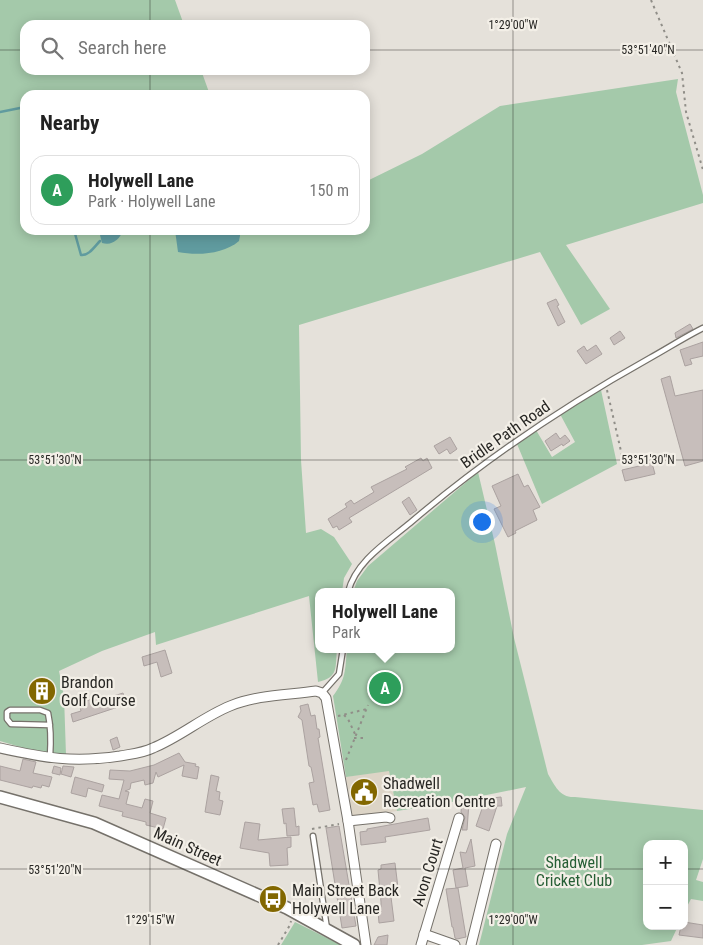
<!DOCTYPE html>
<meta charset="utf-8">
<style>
:root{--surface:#fff;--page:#f2f2f2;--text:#222;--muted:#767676;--line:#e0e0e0;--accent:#826700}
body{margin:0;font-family:"Roboto Condensed",sans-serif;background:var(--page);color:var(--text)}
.controls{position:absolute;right:15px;bottom:15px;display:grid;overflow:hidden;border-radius:10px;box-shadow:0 2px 12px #0003}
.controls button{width:45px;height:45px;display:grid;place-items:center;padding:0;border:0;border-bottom:1px solid var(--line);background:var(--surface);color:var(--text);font:25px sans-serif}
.you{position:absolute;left:481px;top:521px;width:18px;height:18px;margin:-12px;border:4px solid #fff;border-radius:50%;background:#1a73e8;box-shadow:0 0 0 8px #1a73e833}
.badge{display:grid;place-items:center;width:32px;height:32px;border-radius:50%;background:var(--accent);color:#fff;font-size:16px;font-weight:700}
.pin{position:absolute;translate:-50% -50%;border:2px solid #fff;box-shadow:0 1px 5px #0006}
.popup{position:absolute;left:315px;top:588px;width:140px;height:65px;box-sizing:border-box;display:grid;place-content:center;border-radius:10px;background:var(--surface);filter:drop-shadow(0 1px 4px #0005);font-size:16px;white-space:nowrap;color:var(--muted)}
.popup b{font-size:19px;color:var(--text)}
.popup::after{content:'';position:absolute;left:50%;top:100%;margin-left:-10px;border:10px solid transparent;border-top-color:var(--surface)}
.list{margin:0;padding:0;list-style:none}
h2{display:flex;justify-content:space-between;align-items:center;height:65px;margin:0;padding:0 20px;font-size:21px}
h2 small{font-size:16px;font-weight:400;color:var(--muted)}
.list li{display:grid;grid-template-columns:32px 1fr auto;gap:15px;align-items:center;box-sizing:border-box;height:70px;margin:0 10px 10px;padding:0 10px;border:1px solid var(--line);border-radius:15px}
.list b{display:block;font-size:19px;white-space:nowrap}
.list p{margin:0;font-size:16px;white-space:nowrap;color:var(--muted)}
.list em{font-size:16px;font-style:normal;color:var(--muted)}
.icon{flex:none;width:28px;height:28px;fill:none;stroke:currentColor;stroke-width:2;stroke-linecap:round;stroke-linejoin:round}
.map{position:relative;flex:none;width:703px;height:945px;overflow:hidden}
.search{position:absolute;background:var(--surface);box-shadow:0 2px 12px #0003;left:20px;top:20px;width:350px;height:55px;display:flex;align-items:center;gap:12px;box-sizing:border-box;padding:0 18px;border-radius:15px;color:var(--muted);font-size:19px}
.panel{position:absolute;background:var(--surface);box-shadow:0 2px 12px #0003;left:20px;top:90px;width:350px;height:145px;border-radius:15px}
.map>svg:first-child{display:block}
.built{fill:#dcd4c6}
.green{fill:#a4c9aa}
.water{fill:#609b9f}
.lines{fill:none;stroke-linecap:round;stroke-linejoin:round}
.stream{stroke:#609b9f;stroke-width:2.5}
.building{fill:#c7bebb;stroke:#aba2a0}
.service-casing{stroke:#75716a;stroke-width:7}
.minor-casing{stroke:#75716a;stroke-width:11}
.tertiary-casing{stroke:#75716a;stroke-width:14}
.path{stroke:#908e88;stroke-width:2;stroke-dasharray:2.5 4;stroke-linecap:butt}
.service{stroke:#fff;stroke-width:4.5}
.minor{stroke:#fff;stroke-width:9}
.tertiary{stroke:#fff;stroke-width:11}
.ticks{fill:none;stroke:#282724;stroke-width:1;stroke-opacity:0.45}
.labels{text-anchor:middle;stroke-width:4.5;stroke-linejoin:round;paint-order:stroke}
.street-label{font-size:16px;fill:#282724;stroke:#f3efe7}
.poi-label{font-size:16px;fill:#282724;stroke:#f3efe7;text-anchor:start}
.park-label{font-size:16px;fill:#255e34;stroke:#f3efe7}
.ticks-label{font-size:12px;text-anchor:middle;fill:#282724;stroke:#f3efe7;stroke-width:4.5;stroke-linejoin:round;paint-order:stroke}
</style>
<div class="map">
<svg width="703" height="945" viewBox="0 0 703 945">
<rect width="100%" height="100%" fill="#e5e1da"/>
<polygon class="built" points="389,770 397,811 353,818 346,777"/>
<g class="green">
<path d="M0,0H175L184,25H25V70H201L210,95H25V230H365V182L422,154L500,106L678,79L676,92L703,195V203L566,245L610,309L581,325L540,252L299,325L301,460L306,533L321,529L334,537L352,564L344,578L342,592H319V649H337C335,668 339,677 318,682L309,596L156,645L155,632L102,651L59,671L64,696L66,755L37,752L0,741Z"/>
<polygon points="601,390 617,464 542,504 517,444 536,430 552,457 575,442 560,414"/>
<path d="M478,472L495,544L514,638L548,774C555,786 560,798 575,797L703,810V859L696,880L703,882V901L691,899L684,912V844H647V926H678L671,941L642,945H479L507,834L526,787L442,804L397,811L389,771L346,777L333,696C346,679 345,671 347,649H451V592H353L357,581L368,566Z"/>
<polygon points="295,922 341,945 281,945"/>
</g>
<g class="water">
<path d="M104,230H124C119,239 113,246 102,243L100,235Z"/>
<path d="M175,230H241L239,241C224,254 198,256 178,252Z"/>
</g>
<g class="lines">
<g class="stream">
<polyline points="0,112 25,107"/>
<path d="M74,230L81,255C89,256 95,246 100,241"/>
</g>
</g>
<g class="building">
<polygon points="556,299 559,305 557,306 565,322 558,326 547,303"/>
<polygon points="690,324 693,329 676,338 675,333"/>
<polygon points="620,331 625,338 614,345 610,338"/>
<polygon points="703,342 703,356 690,359 692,364 685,366 680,350"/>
<polygon points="596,345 602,354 586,364 577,351 584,346 587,351"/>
<polygon points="670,376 675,396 703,390 703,461 685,466 661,379"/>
<polygon points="556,433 560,439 565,435 570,441 563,446 562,444 551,451 545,441"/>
<polygon points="450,437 457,449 450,454 447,449 439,454 434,446"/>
<polygon points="421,458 423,461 427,458 432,468 349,518 352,522 339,530 337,526 333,528 328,519 347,507 345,504 351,500 354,504 374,492 371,487 407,469 405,467"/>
<polygon points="652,463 655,474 625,481 622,470"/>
<polygon points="518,474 524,487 528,485 540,507 533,510 537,520 515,531 516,533 508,537 494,509 501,506 492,486"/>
<polygon points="409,497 417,510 410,515 402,502"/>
<polygon points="165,650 172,673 161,677 157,662 144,666 142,657"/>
<polygon points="35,687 49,687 49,695 35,696"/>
<polygon points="123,693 127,704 73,722 71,714 81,711 80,707 86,705 84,702 97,697 98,701"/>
<polygon points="308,704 311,716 315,715 317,729 319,729 320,737 318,738 330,810 319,812 317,804 313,805 309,783 314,782 311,767 309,766 302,720 298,717 301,711 300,706"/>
<polygon points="117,737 120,747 113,750 110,740"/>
<polygon points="179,753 185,762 196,764 195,766 199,767 197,779 182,776 184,765 158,777 156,772 153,783 145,785 144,780 131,783 130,789 125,791 129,792 126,804 142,808 145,799 153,801 150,813 166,818 163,829 146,825 146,822 122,816 123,812 99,806 102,795 119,799 124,780 109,779 110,770 130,771 154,765"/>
<polygon points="23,759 36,762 33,773 52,777 49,787 42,785 41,788 33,786 32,788 0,780 0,766 20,771"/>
<polygon points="54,766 61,768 60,775 52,773"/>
<polygon points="63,766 74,767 71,777 61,774"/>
<polygon points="211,775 219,777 216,791 220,792 219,800 223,801 220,815 205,812"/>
<polygon points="75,777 104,785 102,792 88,788 86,797 71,793"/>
<polygon points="367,779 371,804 361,805 357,780"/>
<polygon points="501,797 502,806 497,806 489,831 476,826 484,803 490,805 492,798"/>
<polygon points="462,802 469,802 467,830 462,830 465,817 461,812"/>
<polygon points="294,808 296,827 299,826 299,835 287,836 286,823 284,824 282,809"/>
<polygon points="428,818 430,830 385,837 386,842 361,845 360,832 367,831 367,829"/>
<polygon points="245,822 260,824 258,840 291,837 291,847 287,848 288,865 270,866 269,853 240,848"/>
<polygon points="339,826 356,926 342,928 326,828"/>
<polygon points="471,839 475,866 465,868 468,886 456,888 453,870 463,868 460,852 466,853"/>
<polygon points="395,863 398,888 390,889 394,921 379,923 378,911 381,910 381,902 378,870 381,869 381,865"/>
<polygon points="458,888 466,937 457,939 455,938 453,927 452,927 446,889"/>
<polygon points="684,922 703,925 703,938 679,935 681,926 684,926"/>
<polygon points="388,935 387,945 374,945 378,937"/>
</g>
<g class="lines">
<defs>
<g id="service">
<path d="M348,592C356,561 387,542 410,523C486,458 564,406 650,358C668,348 685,337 703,328"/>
<polyline points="322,693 339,674 343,649"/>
<path d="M50,757C51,742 51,727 48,713L40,710H10L7,712V719L11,724L50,725"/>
<polyline points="313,836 327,929"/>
</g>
<g id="minor">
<path d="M0,748C45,758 74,763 120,756C131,754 143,753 153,748C180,737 203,717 230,706C256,695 288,695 316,691L322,693L326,698L348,821L366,945"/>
<polyline points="348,821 386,817 390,818"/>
<polyline points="424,934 455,945"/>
<polyline points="421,945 459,818"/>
<polyline points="471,945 496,844"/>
</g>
<polyline id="tertiary" points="0,797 94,823 287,908 354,945"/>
</defs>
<use href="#service" class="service-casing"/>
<use href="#minor" class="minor-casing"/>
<use href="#tertiary" class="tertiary-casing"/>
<g class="path">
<polyline points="651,0 682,73 686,112 703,170"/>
<polyline points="607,390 623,460"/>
<polyline points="344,715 348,719 355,734"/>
<polyline points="338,716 367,709"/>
<polyline points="354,738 367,738"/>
<polyline points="346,760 368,705"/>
<polyline points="312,829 339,824"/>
<polyline points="278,945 290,925 291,921"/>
</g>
<use href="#service" class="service"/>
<use href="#minor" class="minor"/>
<use href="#tertiary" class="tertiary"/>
</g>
<path class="ticks" d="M150,0V25M513,0V945M0,50H25M365,50H703M150,70V95M150,230V945M0,460H703M0,869H647M684,869H703"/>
<defs>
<symbol id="building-disc" viewBox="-11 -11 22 22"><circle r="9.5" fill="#826700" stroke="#f3efe7"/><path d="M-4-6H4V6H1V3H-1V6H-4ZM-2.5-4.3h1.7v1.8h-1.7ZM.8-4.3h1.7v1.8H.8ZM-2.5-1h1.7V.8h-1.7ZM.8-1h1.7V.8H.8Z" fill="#fff"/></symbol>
<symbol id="civic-disc" viewBox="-11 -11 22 22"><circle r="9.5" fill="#826700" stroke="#f3efe7"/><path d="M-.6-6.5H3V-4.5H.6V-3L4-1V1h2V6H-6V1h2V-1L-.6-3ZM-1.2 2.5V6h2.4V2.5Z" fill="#fff"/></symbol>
<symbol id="bus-disc" viewBox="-11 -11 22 22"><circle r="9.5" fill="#826700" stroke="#f3efe7"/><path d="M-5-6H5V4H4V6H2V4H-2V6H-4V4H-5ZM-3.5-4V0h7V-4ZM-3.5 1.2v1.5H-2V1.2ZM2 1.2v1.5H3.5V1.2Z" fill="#fff"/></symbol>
</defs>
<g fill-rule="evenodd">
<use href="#building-disc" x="26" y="675" width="32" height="32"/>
<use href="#civic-disc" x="348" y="776" width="32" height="32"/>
<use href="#bus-disc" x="257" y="883" width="32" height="32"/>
</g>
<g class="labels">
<g class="street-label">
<text transform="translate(505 434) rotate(-35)" y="6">Bridle Path Road</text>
<text transform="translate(188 846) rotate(24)" y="6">Main Street</text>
<text transform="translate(427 872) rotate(-73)" y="6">Avon Court</text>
</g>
<g class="poi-label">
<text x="61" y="688">Brandon<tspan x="61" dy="18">Golf Course</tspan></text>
<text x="383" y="789">Shadwell<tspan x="383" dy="18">Recreation Centre</tspan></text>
<text x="292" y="896">Main Street Back<tspan x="292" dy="18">Holywell Lane</tspan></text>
</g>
<g class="park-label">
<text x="574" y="868">Shadwell<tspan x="574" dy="18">Cricket Club</tspan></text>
</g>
</g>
<g class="ticks-label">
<text x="513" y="29">1°29'00"W</text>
<text x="648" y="54">53°51'40"N</text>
<text x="55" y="464">53°51'30"N</text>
<text x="648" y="464">53°51'30"N</text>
<text x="55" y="874">53°51'20"N</text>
<text x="150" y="924">1°29'15"W</text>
<text x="513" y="924">1°29'00"W</text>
</g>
</svg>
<div class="controls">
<button>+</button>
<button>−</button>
</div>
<div class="you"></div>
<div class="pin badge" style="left:385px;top:688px;background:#2e9e5b">A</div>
<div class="popup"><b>Holywell Lane</b>Park</div>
<div class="search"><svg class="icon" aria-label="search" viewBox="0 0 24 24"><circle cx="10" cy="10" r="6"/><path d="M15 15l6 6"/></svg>Search here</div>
<section class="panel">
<h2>Nearby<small></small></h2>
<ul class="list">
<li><span class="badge" style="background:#2e9e5b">A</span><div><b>Holywell Lane</b><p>Park · Holywell Lane</p></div><em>150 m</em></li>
</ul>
</section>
</div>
